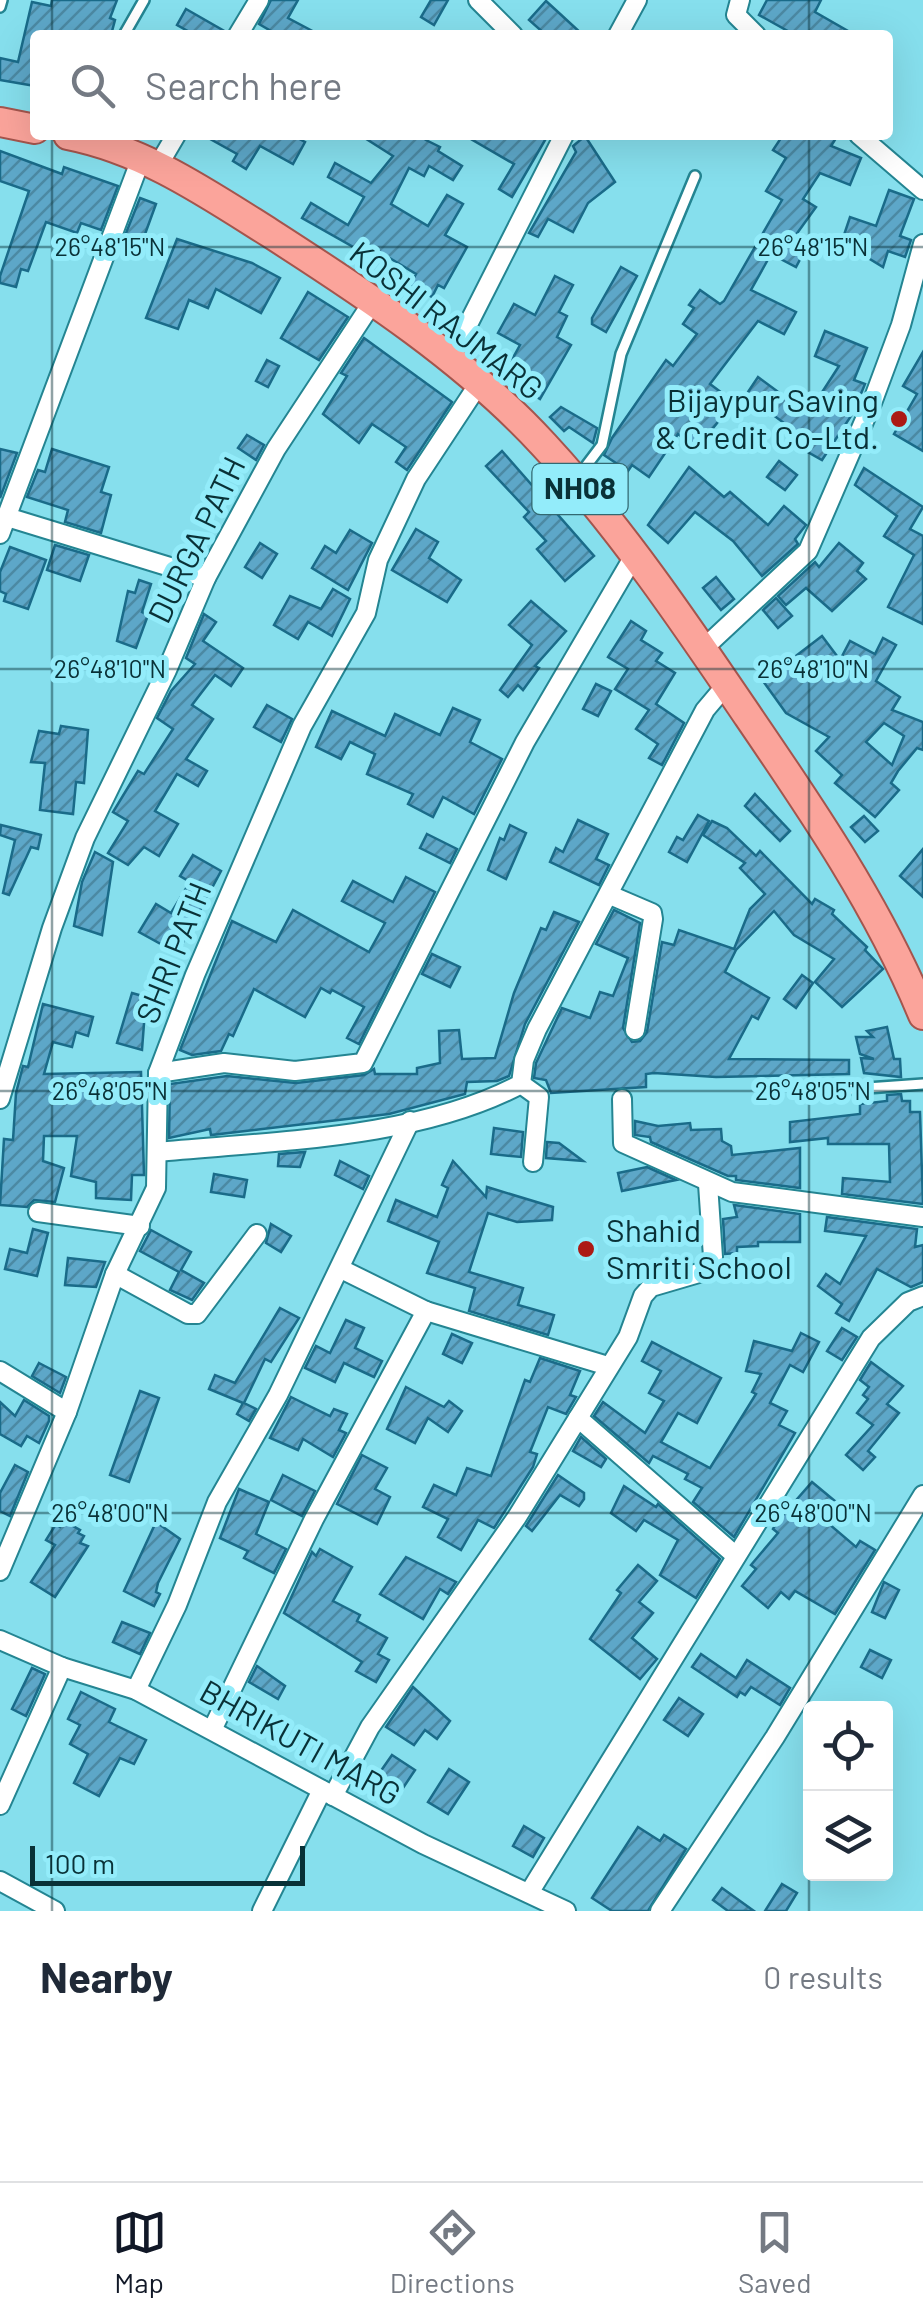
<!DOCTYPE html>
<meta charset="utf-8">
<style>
:root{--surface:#fff;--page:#f2f2f3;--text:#1f2937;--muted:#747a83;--line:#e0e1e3;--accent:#111827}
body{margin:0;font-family:Barlow,sans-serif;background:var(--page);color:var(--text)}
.controls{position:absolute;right:30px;bottom:30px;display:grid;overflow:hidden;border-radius:10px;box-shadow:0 10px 40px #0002}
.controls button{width:90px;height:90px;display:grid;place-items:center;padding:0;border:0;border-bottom:2px solid var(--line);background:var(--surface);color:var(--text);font:50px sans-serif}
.scale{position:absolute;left:30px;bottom:25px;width:275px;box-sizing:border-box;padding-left:10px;border:5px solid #093137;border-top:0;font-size:28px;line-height:35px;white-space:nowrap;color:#093137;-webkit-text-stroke:8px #93ecfa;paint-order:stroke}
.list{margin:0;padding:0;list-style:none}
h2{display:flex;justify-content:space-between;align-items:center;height:130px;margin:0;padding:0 40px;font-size:42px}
h2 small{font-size:32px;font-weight:400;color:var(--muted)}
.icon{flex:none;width:55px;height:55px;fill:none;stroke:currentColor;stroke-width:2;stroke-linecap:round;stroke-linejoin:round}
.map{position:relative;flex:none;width:923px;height:1911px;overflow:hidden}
.search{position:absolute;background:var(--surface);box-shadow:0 10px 40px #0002;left:30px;right:30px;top:30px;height:110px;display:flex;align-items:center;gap:25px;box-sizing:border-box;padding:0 35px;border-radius:10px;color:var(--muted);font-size:38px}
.sheet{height:270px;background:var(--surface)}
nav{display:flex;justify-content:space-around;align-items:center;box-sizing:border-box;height:140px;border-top:2px solid var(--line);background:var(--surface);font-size:28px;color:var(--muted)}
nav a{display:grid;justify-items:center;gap:5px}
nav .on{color:var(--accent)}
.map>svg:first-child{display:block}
.building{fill:url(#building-hatch);stroke:#1a6b89;stroke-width:2.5;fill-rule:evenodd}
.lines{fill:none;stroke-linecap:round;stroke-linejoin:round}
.lane-casing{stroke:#248592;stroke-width:14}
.street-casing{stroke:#248592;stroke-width:22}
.primary-casing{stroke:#a4554d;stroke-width:32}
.lane{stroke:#fff;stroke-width:9}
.street{stroke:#fff;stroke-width:18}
.primary{stroke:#fba49b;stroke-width:28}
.ticks{fill:none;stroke:#093137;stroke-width:2.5;stroke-opacity:0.45}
.poi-dot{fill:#ac1a15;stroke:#93ecfa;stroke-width:4}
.labels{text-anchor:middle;stroke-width:10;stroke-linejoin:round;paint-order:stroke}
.shield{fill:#93ecfa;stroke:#326972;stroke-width:2.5}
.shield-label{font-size:30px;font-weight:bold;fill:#093137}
.street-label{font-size:32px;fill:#093137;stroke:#93ecfa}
.poi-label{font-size:32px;fill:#093137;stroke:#93ecfa;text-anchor:end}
.ticks-label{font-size:25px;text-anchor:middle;fill:#093137;stroke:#93ecfa;stroke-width:10;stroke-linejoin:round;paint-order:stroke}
</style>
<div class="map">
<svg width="923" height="1911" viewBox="0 0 923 1911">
<defs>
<pattern id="building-hatch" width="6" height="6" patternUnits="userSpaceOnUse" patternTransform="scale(2.5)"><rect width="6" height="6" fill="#5da7c8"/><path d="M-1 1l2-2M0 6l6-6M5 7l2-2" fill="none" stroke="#4b89a3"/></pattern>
</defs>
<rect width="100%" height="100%" fill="#86dfed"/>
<g class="building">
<polygon points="52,0 117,0 110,18 115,20 111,35 35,35 35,86 0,80 0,58 18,62 32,2 51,6"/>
<polygon points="271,0 298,0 288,18 320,35 278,35 259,24"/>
<polygon points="431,0 448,0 434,25 421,17"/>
<polygon points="767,0 821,0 815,12 855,35 795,35 759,15"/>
<polygon points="546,1 558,12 583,35 546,35 529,20"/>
<polygon points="186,9 226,32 226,35 195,35 177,25"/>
<polygon points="203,135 292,135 305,142 293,164 260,146 246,169 233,161 237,154"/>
<polygon points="360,135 429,135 426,140 440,147 438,151 462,166 453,180 429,166 424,176 409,168 391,204 428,226 447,195 463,204 445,235 467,247 444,288 438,285 432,297 410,285 416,274 388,257 362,241 357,249 302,218 311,203 348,225 364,197 328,177 335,163 371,183 393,156"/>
<polygon points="464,135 548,135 512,197 499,189 514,164"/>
<polygon points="783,135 838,135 831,146 861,158 850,185 820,173 803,199 816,207 790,243 805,250 796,267 771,254 751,290 796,312 784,334 758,321 710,384 734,402 697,448 678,434 649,477 632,465 628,471 604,455 612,438 666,360 673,366 697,334 683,324 694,308 689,305 700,290 720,304 724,301 782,200 766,191 786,158 773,150"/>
<polygon points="585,136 615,182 588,203 573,232 548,219 538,237 529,233 576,152 573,146"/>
<polygon points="0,151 62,174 64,167 118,186 101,230 81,223 77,233 46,222 28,271 21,269 16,287 0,283 0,276 29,191 0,181"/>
<polygon points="889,190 914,199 900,236 911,240 905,257 888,251 883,267 860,253 862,248 842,241 850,217 876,226"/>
<polygon points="140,198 156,204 141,245 124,238"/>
<polygon points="177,239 252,263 280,278 261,313 216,289 208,308 189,300 178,329 146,318"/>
<polygon points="621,267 637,276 606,332 592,324 592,318"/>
<polygon points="555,276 573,285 559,312 567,316 557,337 571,345 540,399 508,379 514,368 509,365 520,345 498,333 514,304 535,315"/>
<polygon points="308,292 348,317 319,360 281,338"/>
<polygon points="825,331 867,348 854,380 865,384 853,413 822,460 806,451 811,443 746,395 758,377 808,414 839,366 815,356"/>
<polygon points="364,338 452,402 407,470 396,462 406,447 372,424 359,443 323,414 347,376 341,373"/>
<polygon points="923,352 923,451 894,434 917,394 903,386"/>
<polygon points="267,360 279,366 268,387 256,381"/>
<polygon points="561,407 597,428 593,443 569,427 564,431 550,417"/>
<polygon points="247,435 264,445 256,460 238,448"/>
<polygon points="0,449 17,453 0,498"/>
<polygon points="52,449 109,467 101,492 111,495 101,533 65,522 68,510 27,497 38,470 45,472"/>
<polygon points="502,451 594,556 565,581 537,549 546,541 524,517 529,512 486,466"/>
<polygon points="779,461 797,475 785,490 767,477"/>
<polygon points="689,467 724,497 730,492 768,525 784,506 806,525 795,539 798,544 762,576 733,541 695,512 668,543 648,525"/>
<polygon points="864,468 923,507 910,529 923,536 923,624 888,607 914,555 884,536 897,516 855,485"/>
<polygon points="416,529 438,542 429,558 461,580 447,602 392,570"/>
<polygon points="350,530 372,543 348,590 312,568 325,546 336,553"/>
<polygon points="260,543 277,554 262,578 245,567"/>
<polygon points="839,543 863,563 857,571 866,579 832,611 806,588 786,605 778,596 815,562 819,567"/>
<polygon points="55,545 89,555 80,581 47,570"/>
<polygon points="10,547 46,560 28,609 4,601 6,594 0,591 0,572"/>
<polygon points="716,577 734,599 721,610 703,588"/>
<polygon points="139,580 151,584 142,612 148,615 136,648 117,641 128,591 135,593"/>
<polygon points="333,589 350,599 332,636 308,622 298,639 274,625 290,596 321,609"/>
<polygon points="776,598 792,616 778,628 763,610"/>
<polygon points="531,601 566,631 535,666 539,668 523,690 518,685 508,697 500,690 532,645 509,625"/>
<polygon points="204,614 216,622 203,641 243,668 231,686 215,675 192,705 213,719 186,759 207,771 198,786 177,774 155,811 178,824 159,856 144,847 128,865 108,853 128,821 113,812 138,771 144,774 173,729 157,718 171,691 195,664 186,658"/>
<polygon points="631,621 646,631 641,640 662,653 656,661 675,673 656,704 684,723 662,765 649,758 658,744 636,729 649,710 615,689 628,669 608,657"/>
<path d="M822,636L840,660L850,641L875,654L883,638L896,645L876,681L900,697L892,710L923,722V750L917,748L898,771L891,783L899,790L875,817L835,783L842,775L816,751L829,737L786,713L763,681ZM884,723L904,736L892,765L866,742Z"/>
<polygon points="596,684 611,691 598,716 583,709"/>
<polygon points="267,705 292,719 281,742 254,727"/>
<polygon points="453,708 480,720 470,742 502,759 474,814 443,797 433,817 408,804 413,794 367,774 375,754 350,742 341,759 316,747 332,711 385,736 395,714 440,735"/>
<polygon points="61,726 88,730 84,783 76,782 73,814 40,810 45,763 31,762 39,731 59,734"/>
<polygon points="755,794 790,831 780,841 745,806"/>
<polygon points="698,815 709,821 687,862 669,852 677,837 683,840"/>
<polygon points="864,816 878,831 865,842 851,827"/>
<polygon points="578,820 608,834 596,859 609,865 599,885 550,862 556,848 563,852"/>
<polygon points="712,821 727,828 756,856 760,851 812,904 815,899 834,910 832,914 867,947 865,950 883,969 842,1007 815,982 834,959 794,935 774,911 736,950 725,972 769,998 758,1019 752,1016 729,1059 849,1060 849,1074 716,1077 654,1073 646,1074 646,1087 551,1093 546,1080 534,1078 536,1063 562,1008 590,1018 600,992 613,996 628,958 596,944 614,910 640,923 623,1028 632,1042 640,1041 647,1032 662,942 674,945 679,930 734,949 750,909 765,894 740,868 745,863 703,835"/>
<polygon points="1,825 41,835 38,849 31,847 9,895 3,893 15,840 0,835"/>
<polygon points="510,825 526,833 506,879 488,870 500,838 504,840"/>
<polygon points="427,834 457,849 450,863 420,848"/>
<polygon points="923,849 923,897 900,876"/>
<polygon points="95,852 113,862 102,935 74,926 82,882"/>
<polygon points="193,855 221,871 180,948 173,944 170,949 139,932 156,904 171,913 190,882 180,876"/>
<polygon points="406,877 435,892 359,1044 347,1038 364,1007 332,990 330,993 321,988 305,1017 254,989 233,1036 229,1034 221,1051 192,1055 180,1050 232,921 276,942 293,910 369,952 385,923 342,901 353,881 393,902"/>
<polygon points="554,912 579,922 525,1024 509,1076 497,1081 467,1082 465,1094 389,1114 211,1135 210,1129 169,1138 170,1084 227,1076 296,1083 364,1075 374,1069 375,1074 417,1074 417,1068 440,1063 439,1031 459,1030 462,1059 495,1058 514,993 541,928 546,930"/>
<polygon points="432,954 460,967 450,987 422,974"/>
<polygon points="802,975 813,983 796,1008 784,999"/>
<polygon points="132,993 146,997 142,1050 117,1043"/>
<polygon points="43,1004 93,1017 88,1036 76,1032 72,1047 53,1042 44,1074 141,1072 144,1175 132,1175 131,1200 96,1198 96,1182 71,1176 77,1136 44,1136 43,1161 64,1168 55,1202 34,1200 27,1207 0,1205 4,1139 13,1140 16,1093 23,1066 28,1067"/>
<polygon points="887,1027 894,1059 900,1059 901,1077 864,1073 861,1058 874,1059 860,1054 856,1037 873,1037 867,1031"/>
<polygon points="901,1094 902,1101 910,1101 910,1112 920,1112 923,1204 842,1194 843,1178 890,1182 889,1144 828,1144 828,1138 790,1142 790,1122 860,1114 860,1104 887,1101 887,1095"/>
<polygon points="635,1121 658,1126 690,1123 691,1130 721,1129 722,1141 731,1146 732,1155 800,1148 800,1188 736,1180 736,1176 728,1176 651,1142 650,1137 635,1135"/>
<polygon points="494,1128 523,1132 521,1157 491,1154"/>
<polygon points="547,1142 559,1143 583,1161 546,1158"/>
<polygon points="305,1152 300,1167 278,1166 279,1154"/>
<polygon points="340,1161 369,1176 363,1189 335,1175"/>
<polygon points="453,1161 486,1197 487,1187 553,1207 552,1220 517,1222 488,1213 469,1272 523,1288 518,1305 554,1315 548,1335 469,1311 475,1288 427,1273 439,1242 388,1221 396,1200 437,1217 448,1188 442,1185"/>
<polygon points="647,1167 676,1180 622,1191 618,1173"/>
<polygon points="214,1174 247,1180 244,1197 211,1192"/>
<polygon points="734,1205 800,1214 800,1242 758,1242 758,1246 737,1247 737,1253 725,1254 723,1219 737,1217"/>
<polygon points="827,1217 917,1229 915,1247 923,1245 923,1282 911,1287 877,1269 849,1321 836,1313 842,1304 818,1286 826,1274 840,1284 866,1236 825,1231"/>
<polygon points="271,1224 291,1236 281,1252 266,1243"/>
<polygon points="33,1229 48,1233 37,1276 5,1269 10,1249 27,1253"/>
<polygon points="151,1230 191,1252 181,1270 204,1283 192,1300 170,1290 179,1272 140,1251"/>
<polygon points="68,1258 105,1262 96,1287 65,1285"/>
<polygon points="280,1308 299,1318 271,1362 265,1359 244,1403 256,1409 249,1421 237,1414 243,1403 209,1389 215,1375 235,1383"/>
<polygon points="346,1320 364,1328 355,1348 382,1361 374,1377 344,1363 335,1382 305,1368 316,1346 330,1353"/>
<polygon points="842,1328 857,1337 842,1360 827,1351"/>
<polygon points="801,1333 819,1342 803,1372 790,1365 770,1403 787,1411 779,1425 795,1433 734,1537 693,1502 702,1488 685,1479 688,1474 653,1456 649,1463 594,1416 603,1402 645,1433 664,1401 649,1393 661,1371 642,1361 652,1342 721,1378 697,1423 678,1413 661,1442 710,1468 756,1394 752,1392 761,1374 746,1371 754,1341 792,1351"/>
<polygon points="452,1334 472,1343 462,1363 443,1354"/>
<polygon points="540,1358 580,1371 570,1395 576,1397 566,1414 548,1407 530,1452 537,1454 533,1467 494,1528 478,1520 461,1550 438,1537 448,1519 423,1507 434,1485 456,1495 467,1468 491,1476 525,1380 530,1382"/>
<polygon points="871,1362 903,1386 887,1404 899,1413 868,1451 875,1457 863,1470 846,1455 873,1425 857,1413 868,1399 863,1395 869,1387 860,1380"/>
<polygon points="39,1363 66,1377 60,1393 32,1376"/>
<polygon points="406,1387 444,1407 449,1401 462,1411 448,1432 428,1418 415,1443 387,1429"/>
<polygon points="140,1391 159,1398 129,1482 110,1475"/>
<polygon points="291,1397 330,1416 334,1409 347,1414 339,1430 346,1433 333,1457 303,1439 298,1450 270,1438"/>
<polygon points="24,1400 49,1416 49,1421 39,1443 27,1436 21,1446 0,1434 0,1402 15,1416"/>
<polygon points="581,1437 606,1459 601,1467 573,1451"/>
<polygon points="362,1455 387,1468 375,1489 390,1497 377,1524 337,1504"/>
<polygon points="15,1465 28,1472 10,1516 0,1511 0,1493"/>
<polygon points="283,1475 315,1491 302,1516 271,1500"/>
<polygon points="558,1475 584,1493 584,1499 579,1506 560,1495 532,1531 526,1526"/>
<polygon points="812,1482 836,1502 822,1518 856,1547 860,1541 875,1550 835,1614 795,1591 789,1599 781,1592 768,1608 742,1586 756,1569 751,1565 778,1533 773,1529 777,1522"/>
<polygon points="624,1486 656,1507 658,1504 720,1559 696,1598 660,1575 678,1540 644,1520 636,1531 611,1513"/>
<polygon points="239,1489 269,1502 256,1534 286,1549 274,1573 244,1558 248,1551 220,1538"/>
<polygon points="64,1521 80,1530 78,1533 84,1536 80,1543 88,1546 55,1597 31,1582 55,1545 46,1540 56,1524 60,1527"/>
<polygon points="156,1522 180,1539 158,1583 156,1592 160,1594 154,1606 124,1591"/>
<polygon points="320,1549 352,1567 333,1601 360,1615 357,1621 387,1638 378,1654 389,1660 376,1682 356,1671 362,1662 284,1613 312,1552 316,1556"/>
<polygon points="406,1557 456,1582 448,1594 440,1589 423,1619 380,1594"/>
<polygon points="638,1565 657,1581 639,1602 653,1613 632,1638 657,1659 640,1679 590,1639 621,1593 617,1590"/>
<polygon points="884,1582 899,1590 885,1618 872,1612"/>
<polygon points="122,1622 150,1633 140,1654 113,1642"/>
<polygon points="870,1650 891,1660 882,1678 861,1667"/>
<polygon points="701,1654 736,1678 747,1660 790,1688 780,1705 751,1687 745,1695 740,1692 737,1697 692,1667"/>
<polygon points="257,1666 285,1686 278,1699 249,1682"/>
<polygon points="32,1668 45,1674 26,1716 12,1709"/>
<polygon points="413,1687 450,1721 437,1739 425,1730 414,1745 386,1727"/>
<polygon points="81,1692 115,1709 109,1722 146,1740 134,1764 120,1758 99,1796 74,1783 88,1754 70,1744 80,1725 68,1719"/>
<polygon points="679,1698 703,1714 688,1736 664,1720"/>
<polygon points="392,1755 415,1770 401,1791 378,1775"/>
<polygon points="449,1769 469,1782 448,1814 428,1802"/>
<polygon points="524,1826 544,1838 533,1857 513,1846"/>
<polygon points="638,1827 660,1841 664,1835 686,1849 648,1911 612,1911 592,1898"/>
<polygon points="782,1884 797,1893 786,1911 765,1911"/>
<polygon points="722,1888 754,1911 728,1911 713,1900"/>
</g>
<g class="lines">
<defs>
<g id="lane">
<polyline points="0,7 2,0"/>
<polyline points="124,35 144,0"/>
<polyline points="577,478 602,445 621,354 695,176"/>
<polyline points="825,1091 923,1084"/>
</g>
<g id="street">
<polyline points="478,0 513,35"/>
<polyline points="740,0 736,15 756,35"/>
<polyline points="238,35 259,0"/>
<polyline points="618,35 637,0"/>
<polyline points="859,135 923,190"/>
<polyline points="159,164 176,135"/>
<polyline points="450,360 564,135"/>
<polyline points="7,517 206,578"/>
<polyline points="0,534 142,156"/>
<polyline points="704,648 808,551 872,403 901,325 923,244"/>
<polyline points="610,895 652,913 653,919 635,1030"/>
<polyline points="158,1073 224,1063 295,1071 363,1063 525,742 634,556"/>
<polyline points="521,1084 539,1097 533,1162"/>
<polyline points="0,1099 52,928 85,838 167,670 206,578 276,449 372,303"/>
<polyline points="622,1099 623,1143 732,1192 923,1217"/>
<path d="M157,1152C273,1141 418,1139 521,1084L524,1060L537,1029L705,710L727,684"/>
<polyline points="38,1212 140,1226"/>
<polyline points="341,1269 426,1311 608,1366"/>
<polyline points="115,1274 188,1314 197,1314 257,1234"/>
<polyline points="0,1371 67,1412"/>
<polyline points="578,1418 736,1556"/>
<polyline points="0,1571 67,1412 115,1274 156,1188 158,1073 195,975 302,726 366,613 378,560 416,479 478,385"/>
<polyline points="0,1640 62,1667 136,1690 423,1844 566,1911"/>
<polyline points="136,1690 177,1605 217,1502 278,1395 410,1121"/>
<polyline points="213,1728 314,1519 426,1311"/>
<polyline points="333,1796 370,1727 517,1517 628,1337 643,1296 651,1287 709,1270 713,1257 708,1184"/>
<polyline points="0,1805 62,1667"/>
<polyline points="0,1881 55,1911"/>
<polyline points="529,1893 871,1338 908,1302 923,1296"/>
<polyline points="262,1911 322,1790"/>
<polyline points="660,1911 775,1737 923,1495"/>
</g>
<g id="primary">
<polyline points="0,122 35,129"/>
<path d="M68,135C144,150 205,192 270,233C365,294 467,361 544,445C620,527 685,623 748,716C813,811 879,908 923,1015"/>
</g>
</defs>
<use href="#lane" class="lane-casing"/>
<use href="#street" class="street-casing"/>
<use href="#primary" class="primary-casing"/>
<use href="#lane" class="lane"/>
<use href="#street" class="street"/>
<use href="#primary" class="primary"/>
</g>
<path class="ticks" d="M52,0V35M809,0V35M52,135V1911M809,135V1911M0,247H923M0,669H923M0,1091H923M0,1513H923"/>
<g class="poi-dot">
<circle cx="899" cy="419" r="10"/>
<circle cx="586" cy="1249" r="10"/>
</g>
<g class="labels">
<rect class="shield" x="532.5" y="464" width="95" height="50" rx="8"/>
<g class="shield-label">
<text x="580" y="499">NH08</text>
</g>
<g class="street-label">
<text transform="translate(446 321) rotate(38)" y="11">KOSHI RAJMARG</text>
<text transform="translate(197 540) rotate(-64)" y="11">DURGA PATH</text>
<text transform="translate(174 953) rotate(-68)" y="11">SHRI PATH</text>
<text transform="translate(300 1743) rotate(29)" y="11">BHRIKUTI MARG</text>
</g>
<g class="poi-label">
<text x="879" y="412">Bijaypur Saving<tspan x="879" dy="37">&amp; Credit Co-Ltd.</tspan></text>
<text x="606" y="1242" text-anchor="start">Shahid<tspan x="606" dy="37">Smriti School</tspan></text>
</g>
</g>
<g class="ticks-label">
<text x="110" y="256">26°48'15"N</text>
<text x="813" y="256">26°48'15"N</text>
<text x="110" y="678">26°48'10"N</text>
<text x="813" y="678">26°48'10"N</text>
<text x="110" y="1100">26°48'05"N</text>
<text x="813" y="1100">26°48'05"N</text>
<text x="110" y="1522">26°48'00"N</text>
<text x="813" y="1522">26°48'00"N</text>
</g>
</svg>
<div class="controls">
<button><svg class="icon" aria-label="locate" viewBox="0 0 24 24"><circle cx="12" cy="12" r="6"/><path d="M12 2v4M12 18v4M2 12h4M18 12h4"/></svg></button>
<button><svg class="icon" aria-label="layers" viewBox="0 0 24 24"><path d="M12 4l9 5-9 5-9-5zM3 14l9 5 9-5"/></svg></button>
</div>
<div class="scale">100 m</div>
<div class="search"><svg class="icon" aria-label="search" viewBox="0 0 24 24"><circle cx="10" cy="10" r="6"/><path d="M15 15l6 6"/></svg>Search here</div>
</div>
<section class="sheet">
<h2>Nearby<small>0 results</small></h2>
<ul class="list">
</ul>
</section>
<nav>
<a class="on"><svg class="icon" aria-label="map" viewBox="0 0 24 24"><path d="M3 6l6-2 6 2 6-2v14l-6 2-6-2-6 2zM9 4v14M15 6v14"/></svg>Map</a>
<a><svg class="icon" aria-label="directions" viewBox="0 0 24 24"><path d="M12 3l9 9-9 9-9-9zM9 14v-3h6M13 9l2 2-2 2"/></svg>Directions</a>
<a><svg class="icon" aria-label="saved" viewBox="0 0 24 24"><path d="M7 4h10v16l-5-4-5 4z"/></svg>Saved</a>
</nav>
